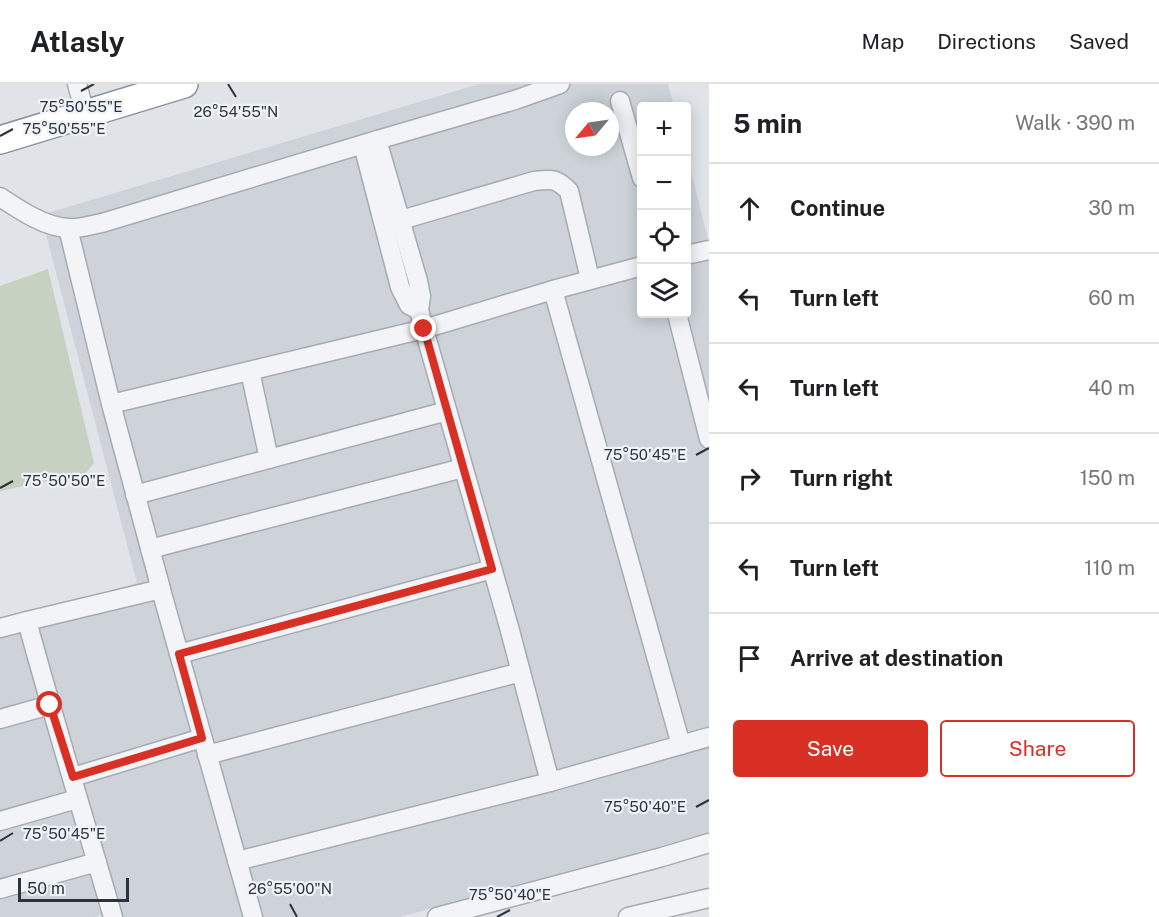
<!DOCTYPE html>
<meta charset="utf-8">
<style>
:root{--surface:#fff;--page:#f6f6f6;--text:#202124;--muted:#757577;--line:#e0e0e0;--accent:#d93025}
body{margin:0;font-family:"Public Sans",sans-serif;background:var(--page);color:var(--text)}
.controls{position:absolute;right:18px;top:18px;display:grid;overflow:hidden;border-radius:6px;box-shadow:0 3px 15px #0003}
.controls button{width:54px;height:54px;display:grid;place-items:center;padding:0;border:0;border-bottom:2px solid var(--line);background:var(--surface);color:var(--text);font:30px sans-serif}
.compass{position:absolute;left:565px;top:18px;width:54px;height:54px;border-radius:50%;background:var(--surface);box-shadow:0 3px 15px #0003;rotate:241deg}
.scale{position:absolute;left:18px;bottom:15px;width:111px;box-sizing:border-box;padding-left:6px;border:3px solid #2a333e;border-top:0;font-size:16px;line-height:21px;white-space:nowrap;color:#2a333e;-webkit-text-stroke:4px #eff2f6;paint-order:stroke}
.stop{position:absolute;width:18px;height:18px;margin:-14px;border:4px solid #d93025;border-radius:50%;background:#fff}
.stop.end{background:#d93025;border-color:#fff;box-shadow:0 2px 6px #0008}
.list{margin:0;padding:0;list-style:none}
h2{display:flex;justify-content:space-between;align-items:center;height:78px;margin:0;padding:0 24px;font-size:26px}
h2 small{font-size:20px;font-weight:400;color:var(--muted)}
.list li{display:grid;grid-template-columns:39px 1fr auto;gap:18px;align-items:center;box-sizing:border-box;height:90px;padding:0 24px;border-top:2px solid var(--line)}
.list b{display:block;font-size:22px;white-space:nowrap}
.list em{font-size:20px;font-style:normal;color:var(--muted)}
.actions{display:flex;gap:12px;padding:18px 24px}
.actions a{flex:1;padding:14px 0;border:2px solid var(--accent);border-radius:6px;text-align:center;font-size:21px;color:var(--accent)}
.actions .main{background:var(--accent);color:#fff}
.icon{flex:none;width:33px;height:33px;fill:none;stroke:currentColor;stroke-width:2;stroke-linecap:round;stroke-linejoin:round}
.map{position:relative;flex:none;width:709px;height:833px;overflow:hidden}
header{display:flex;align-items:center;gap:36px;box-sizing:border-box;height:84px;padding:0 30px;background:var(--surface);border-bottom:2px solid var(--line)}
header strong{font-size:28px}
nav{display:flex;gap:33px;margin-inline-start:auto;font-size:21px}
main{display:flex}
aside{flex:1;background:var(--surface)}
.map>svg:first-child{display:block}
.built{fill:#ced3da;fill-rule:evenodd}
.green{fill:#c7d1c2}
.lines{fill:none;stroke-linecap:round;stroke-linejoin:round}
.minor-casing{stroke:#a6abb2;stroke-width:21}
.highway-casing{stroke:#88929e;stroke-width:30}
.minor{stroke:#f2f4f7;stroke-width:18}
.highway{stroke:#fff;stroke-width:27}
.route{stroke:#d93025;stroke-width:8}
.ticks{fill:none;stroke:#2a333e;stroke-width:2}
.ticks-label{font-size:15px;text-anchor:middle;fill:#2a333e;stroke:#eff2f6;stroke-width:4.5;stroke-linejoin:round;paint-order:stroke}
</style>
<header>
<strong>Atlasly</strong>
<nav><a>Map</a><a>Directions</a><a>Saved</a></nav>
</header>
<main>
<div class="map">
<svg width="709" height="833" viewBox="0 0 709 833">
<rect width="100%" height="100%" fill="#e0e4e8"/>
<path class="built" d="M479,0H668L674,22H642V230H686L687,72L709,158V749L400,833H103L102,831L94,833H0V538L137,499L41,131ZM574,27H610V63H574Z"/>
<polygon class="green" points="48,185 94,379 86,389 0,407 0,202"/>
<g class="lines">
<defs>
<g id="minor">
<polyline points="77,0 85,29"/>
<polyline points="620,17 642,94"/>
<polyline points="377,56 418,197 421,212 419,226 424,245 509,543 550,698"/>
<polyline points="363,61 400,203 409,221 419,226"/>
<path d="M0,113C18,125 46,144 69,144C79,145 91,141 102,139L377,56L515,16L560,0"/>
<path d="M401,136L534,97C552,95 556,94 569,107L590,195"/>
<polyline points="686,171 709,166"/>
<polyline points="553,206 681,661"/>
<polyline points="677,230 709,355"/>
<polyline points="250,287 269,375"/>
<polyline points="111,320 424,245 553,206 642,182"/>
<polyline points="135,411 447,327"/>
<polyline points="150,465 463,384"/>
<polyline points="158,495 253,833"/>
<polyline points="27,537 161,505 111,320 68,144"/>
<path d="M0,544L27,537C54,636 84,734 113,833"/>
<polyline points="179,570 492,485"/>
<polyline points="0,635 50,621"/>
<polyline points="207,671 521,588"/>
<polyline points="73,693 202,654"/>
<polyline points="0,737 77,715"/>
<polyline points="237,777 550,698 709,653"/>
<polyline points="0,805 97,778"/>
<polyline points="437,833 662,773 709,759"/>
<polyline points="628,833 709,814"/>
</g>
<polyline id="highway" points="0,56 184,0"/>
</defs>
<use href="#minor" class="minor-casing"/>
<use href="#highway" class="highway-casing"/>
<use href="#minor" class="minor"/>
<use href="#highway" class="highway"/>
</g>
<g class="lines">
<polyline class="route" points="50,621 73,693 202,654 179,570 492,485 424,245"/>
</g>
<path class="ticks" d="M228,0L236,13M81,7L94,0M0,52L13,45M696,371L709,364M0,404L13,397M696,723L709,716M0,757L13,749M290,820L297,833M497,833L510,826"/>
<g class="ticks-label">
<text x="81" y="28">75°50'55"E</text>
<text x="236" y="33">26°54'55"N</text>
<text x="64" y="50">75°50'55"E</text>
<text x="645" y="376">75°50'45"E</text>
<text x="64" y="402">75°50'50"E</text>
<text x="645" y="728">75°50'40"E</text>
<text x="64" y="755">75°50'45"E</text>
<text x="290" y="810">26°55'00"N</text>
<text x="510" y="816">75°50'40"E</text>
</g>
</svg>
<div class="controls">
<button>+</button>
<button>−</button>
<button><svg class="icon" aria-label="locate" viewBox="0 0 24 24"><circle cx="12" cy="12" r="6"/><path d="M12 2v4M12 18v4M2 12h4M18 12h4"/></svg></button>
<button><svg class="icon" aria-label="layers" viewBox="0 0 24 24"><path d="M12 4l9 5-9 5-9-5zM3 14l9 5 9-5"/></svg></button>
</div>
<svg class="compass" viewBox="-18 -18 36 36"><path d="M0-13l5 13h-10z" fill="#e53935"/><path d="M0 13l5-13h-10z" fill="#757577"/></svg>
<div class="scale">50 m</div>
<div class="stop" style="left:50px;top:621px"></div>
<div class="stop end" style="left:424px;top:245px"></div>
</div>
<aside>
<h2>5 min<small>Walk · 390 m</small></h2>
<ul class="list">
<li><svg class="icon" aria-label="ahead" viewBox="0 0 24 24"><path d="M12 20V5M6 11l6-6 6 6"/></svg><div><b>Continue</b></div><em>30 m</em></li>
<li><svg class="icon" aria-label="left" viewBox="0 0 24 24"><path d="M17 20v-9H6M10 6l-5 5 5 5"/></svg><div><b>Turn left</b></div><em>60 m</em></li>
<li><svg class="icon" aria-label="left" viewBox="0 0 24 24"><path d="M17 20v-9H6M10 6l-5 5 5 5"/></svg><div><b>Turn left</b></div><em>40 m</em></li>
<li><svg class="icon" aria-label="right" viewBox="0 0 24 24"><path d="M7 20v-9h11M14 6l5 5-5 5"/></svg><div><b>Turn right</b></div><em>150 m</em></li>
<li><svg class="icon" aria-label="left" viewBox="0 0 24 24"><path d="M17 20v-9H6M10 6l-5 5 5 5"/></svg><div><b>Turn left</b></div><em>110 m</em></li>
<li><svg class="icon" aria-label="arrive" viewBox="0 0 24 24"><path d="M6 21V4h12l-3 4 3 4H6"/></svg><div><b>Arrive at destination</b></div></li>
</ul>
<div class="actions"><a class="main">Save</a><a>Share</a></div>
</aside>
</main>
